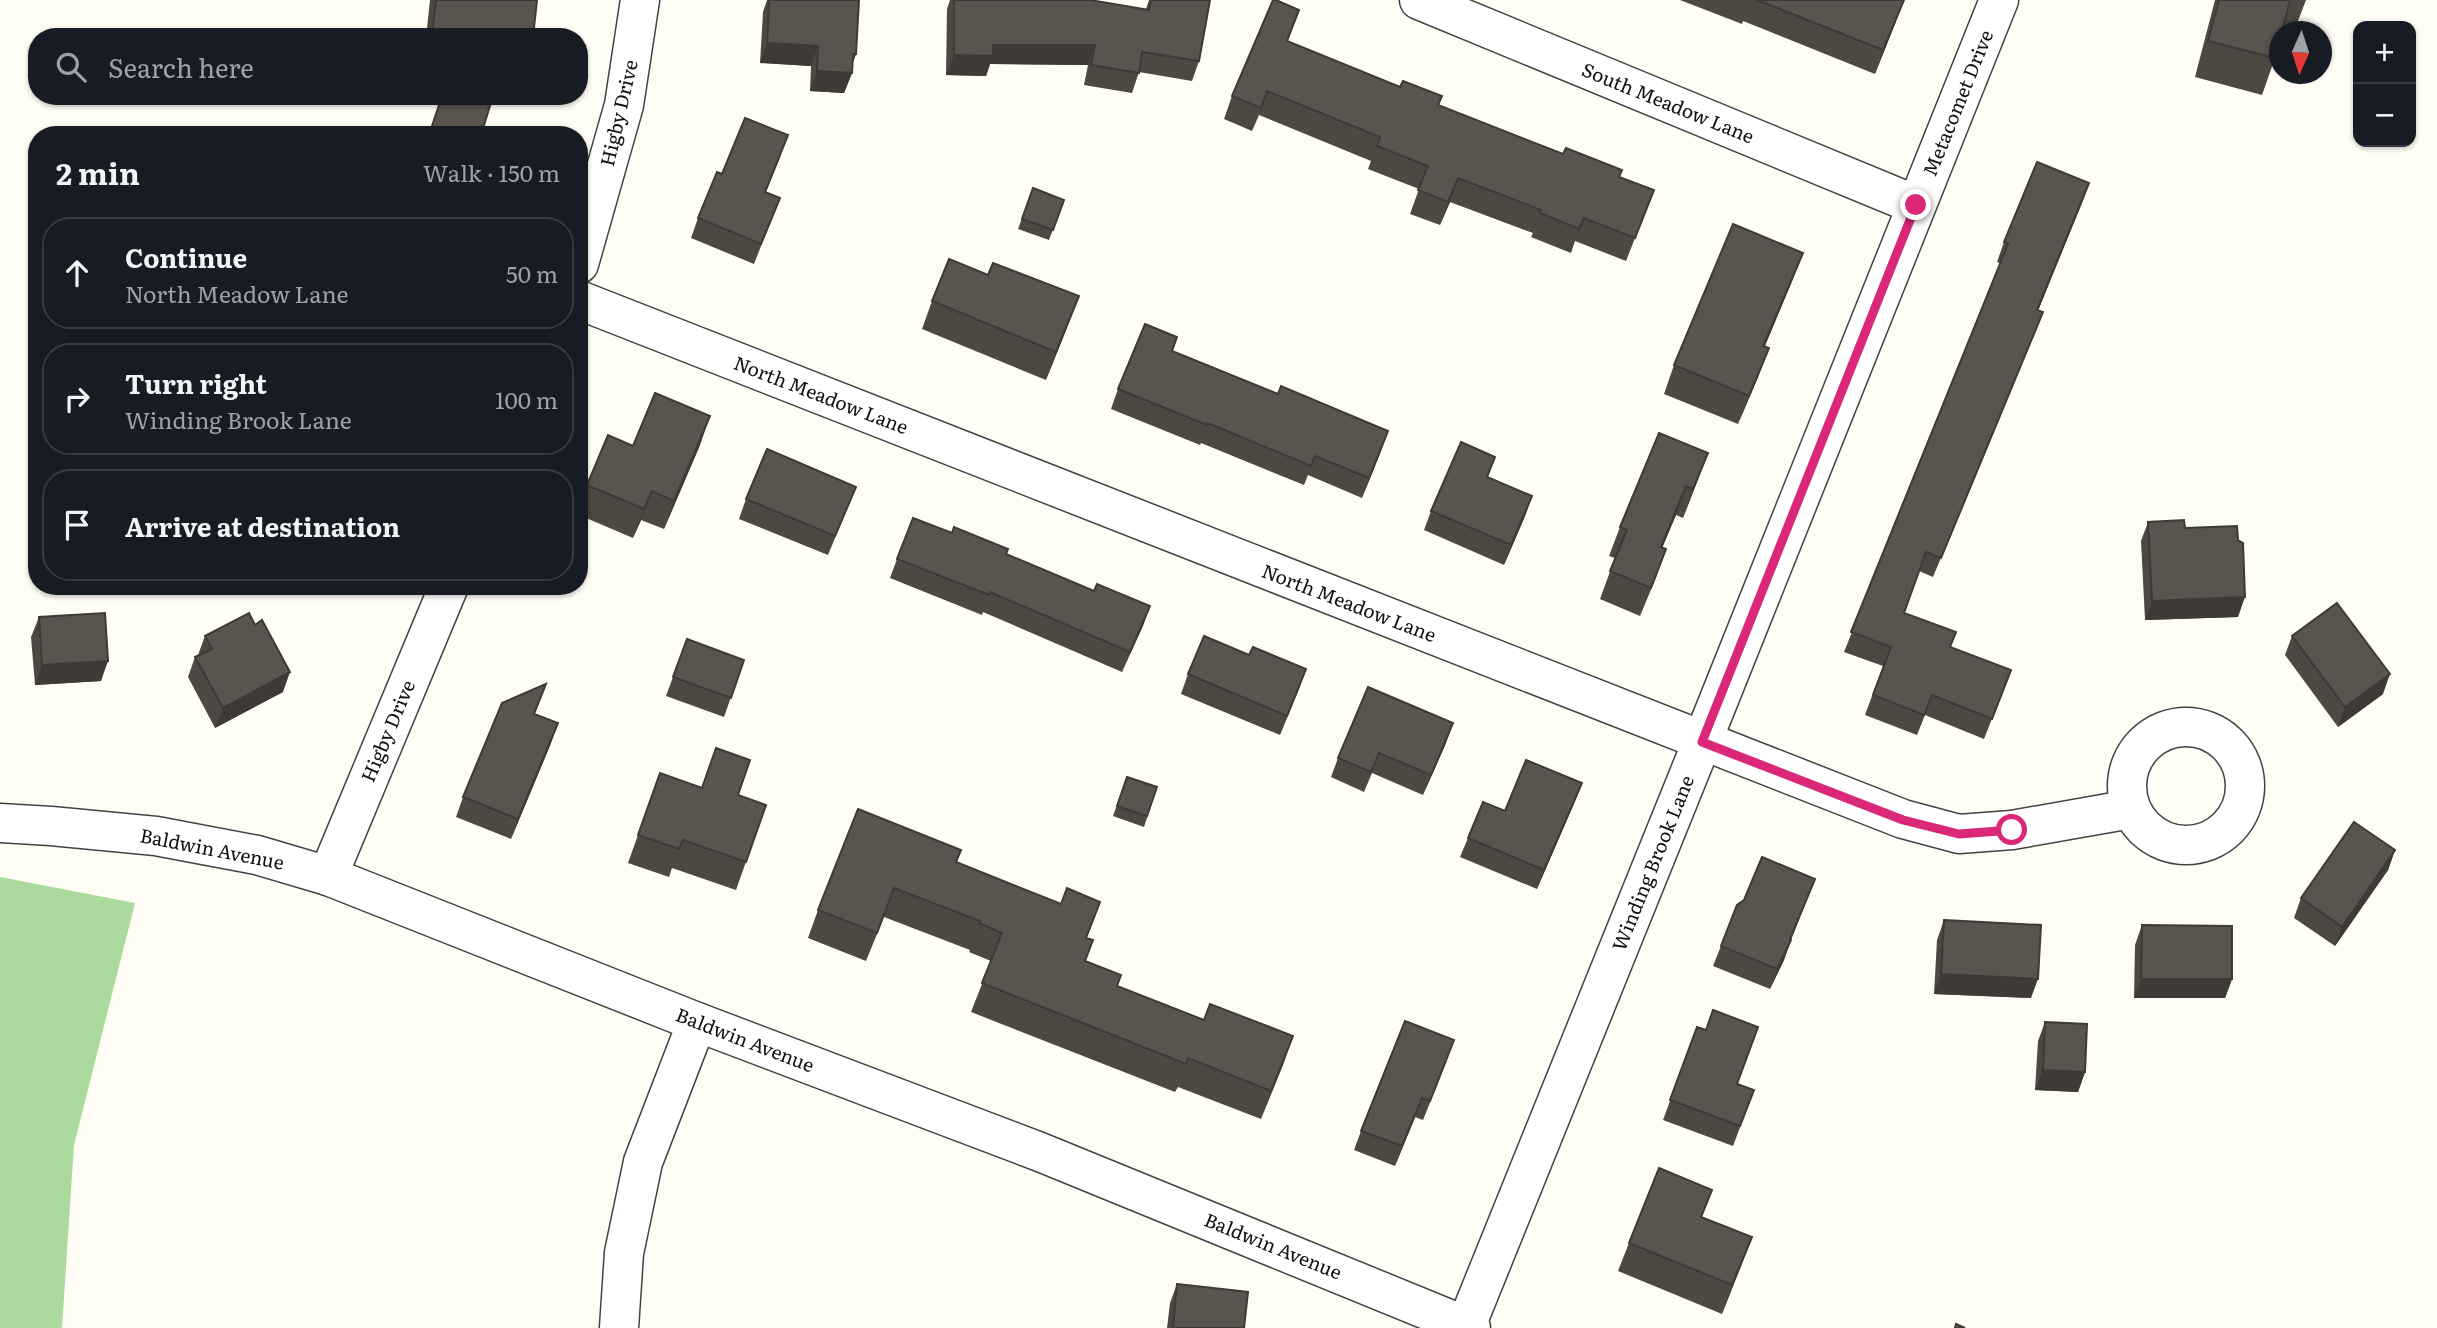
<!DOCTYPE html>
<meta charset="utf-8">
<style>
:root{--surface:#171b24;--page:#242831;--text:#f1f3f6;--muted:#9ea1a6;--line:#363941}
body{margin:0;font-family:Literata,serif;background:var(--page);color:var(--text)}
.controls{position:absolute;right:21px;top:21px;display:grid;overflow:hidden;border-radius:14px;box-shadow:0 2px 5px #0004}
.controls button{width:63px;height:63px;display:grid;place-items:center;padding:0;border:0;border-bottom:2px solid var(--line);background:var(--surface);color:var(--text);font:35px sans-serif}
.compass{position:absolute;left:2269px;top:21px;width:63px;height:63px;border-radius:50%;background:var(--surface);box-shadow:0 2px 5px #0004;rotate:183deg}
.stop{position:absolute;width:21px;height:21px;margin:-16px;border:5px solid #db2777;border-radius:50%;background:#fff}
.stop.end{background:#db2777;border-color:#fff;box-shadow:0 2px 7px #0008}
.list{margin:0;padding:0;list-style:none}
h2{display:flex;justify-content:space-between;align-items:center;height:91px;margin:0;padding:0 28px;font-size:30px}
h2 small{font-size:23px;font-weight:400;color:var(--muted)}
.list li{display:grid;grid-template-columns:46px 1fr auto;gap:21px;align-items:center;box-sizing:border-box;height:112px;margin:0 14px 14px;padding:0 14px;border:2px solid var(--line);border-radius:28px}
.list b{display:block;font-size:26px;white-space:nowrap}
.list p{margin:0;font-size:23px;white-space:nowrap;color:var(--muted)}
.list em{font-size:23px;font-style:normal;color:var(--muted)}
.icon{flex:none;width:38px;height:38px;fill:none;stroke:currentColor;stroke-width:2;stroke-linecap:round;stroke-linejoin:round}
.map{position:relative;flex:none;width:2437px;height:1328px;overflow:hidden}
.search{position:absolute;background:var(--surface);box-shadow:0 2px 5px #0004;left:28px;top:28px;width:560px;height:77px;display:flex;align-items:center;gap:18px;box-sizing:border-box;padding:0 24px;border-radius:28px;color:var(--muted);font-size:26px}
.panel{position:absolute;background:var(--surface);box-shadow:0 2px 5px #0004;left:28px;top:126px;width:560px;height:469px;border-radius:28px}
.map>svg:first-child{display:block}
.forest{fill:#acd99e}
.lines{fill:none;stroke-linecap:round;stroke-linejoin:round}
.minor-casing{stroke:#434343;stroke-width:41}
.minor{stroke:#fff;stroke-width:38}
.wall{fill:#4d4842}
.shaded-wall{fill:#3e3b36}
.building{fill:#59544d;stroke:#3e3b36;stroke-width:2}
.route{stroke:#db2777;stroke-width:9}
.labels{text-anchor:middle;stroke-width:7;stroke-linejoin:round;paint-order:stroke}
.street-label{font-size:19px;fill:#101010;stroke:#fff}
</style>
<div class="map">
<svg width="2437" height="1328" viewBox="0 0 2437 1328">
<rect width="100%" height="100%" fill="#fefef4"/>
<polygon class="forest" points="0,877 135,903 74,1145 62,1328 0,1328"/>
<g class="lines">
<defs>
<g id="minor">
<polyline points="1419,0 1916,205"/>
<polyline points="579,264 624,105 640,0"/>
<polyline points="579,300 1903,819 1959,834 2012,830 2131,809"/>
<circle cx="2186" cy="786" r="59"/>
<polyline points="0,823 51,826 156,836 257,855 328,876 697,1022 1040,1152 1471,1328"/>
<polyline points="328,876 449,586"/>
<polyline points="1466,1326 1702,742 1999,0"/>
<polyline points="619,1328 624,1253 643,1162 697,1022"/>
</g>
</defs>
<use href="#minor" class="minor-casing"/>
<use href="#minor" class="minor"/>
</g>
<g class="wall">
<polygon points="430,0 537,0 533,37 426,37"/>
<polygon points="767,0 769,0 856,54 852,65 852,73 844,93 810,91 811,66 760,63 763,12"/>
<polygon points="950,0 1090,0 1146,9 1149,0 1210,0 1199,61 1192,81 1139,72 1132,93 1084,85 1088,65 990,64 986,76 946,75 947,9"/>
<polygon points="1680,0 1904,0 1875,74 1743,21 1742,24"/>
<polygon points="2215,0 2306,0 2295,29 2283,26 2275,58 2262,95 2195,77"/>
<polygon points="1288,41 1438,105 1654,190 1626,261 1575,241 1571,253 1531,237 1533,233 1450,202 1440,225 1410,214 1419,189 1368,169 1371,161 1259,115 1252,131 1224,119 1232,96"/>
<polygon points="781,155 766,192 780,198 754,264 691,238 698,218 722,174"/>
<polygon points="2089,183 2038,311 2043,312 2035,332 1933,577 1919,571 1904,613 1951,647 2011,670 1984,739 1925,715 1917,735 1865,715 1883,666 1844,652 2000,263 1997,262 2004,242"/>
<polygon points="1033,188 1064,200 1049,240 1018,229"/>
<polygon points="1803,253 1792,281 1765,346 1758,377 1738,424 1664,394 1674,365"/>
<polygon points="932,301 1068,325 1046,380 922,329"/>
<polygon points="1172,351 1381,451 1362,498 1308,475 1304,485 1201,443 1200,445 1111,409 1118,389"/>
<polygon points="700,445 664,529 641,520 633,538 579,515 579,505 587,485 633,446"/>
<polygon points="1708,453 1683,518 1676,515 1662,547 1656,577 1640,616 1600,599 1615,558 1609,556 1620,527"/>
<polygon points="1488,477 1532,496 1525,516 1504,565 1424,530 1431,511"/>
<polygon points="856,487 828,555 739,519 746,499"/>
<polygon points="2148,522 2238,540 2238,617 2145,620 2141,541"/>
<polygon points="1006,554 1094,591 1150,606 1122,672 983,612 982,615 890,578 897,559"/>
<polygon points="39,617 101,681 35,685 31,637"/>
<polygon points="205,636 283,692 215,728 188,677 195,657 198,655"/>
<polygon points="2292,636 2383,694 2338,727 2285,655"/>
<polygon points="687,639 744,660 724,717 666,696"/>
<polygon points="1249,655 1306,669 1280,735 1181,694 1188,674"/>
<polygon points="535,714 551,743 511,839 456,817 463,797"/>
<polygon points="1446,743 1423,795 1372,773 1364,792 1331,777 1338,758"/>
<polygon points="660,773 701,788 738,795 766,805 736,890 672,868 669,877 628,863"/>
<polygon points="1127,777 1157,787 1144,827 1113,816"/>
<polygon points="1582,783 1574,803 1537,889 1460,857 1468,838 1505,811"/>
<polygon points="2395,850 2388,870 2335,946 2294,918 2301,898"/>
<polygon points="957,862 1087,938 1086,961 1117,986 1204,1020 1293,1036 1261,1119 1178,1087 1175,1092 971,1012 991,961 969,952 970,950 884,917 866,961 808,938 818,910"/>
<polygon points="1815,879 1791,940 1784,960 1770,989 1713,966 1721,946"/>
<polygon points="1944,920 2031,998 1934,994 1937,940"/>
<polygon points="2142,925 2232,979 2225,998 2134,998 2135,945"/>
<polygon points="2045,1022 2085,1072 2078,1092 2035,1090 2038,1041"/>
<polygon points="1697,1027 1706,1030 1737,1084 1754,1090 1733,1146 1663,1120"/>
<polygon points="1447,1060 1423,1120 1415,1117 1395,1166 1354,1150 1361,1131"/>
<polygon points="1701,1217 1752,1237 1722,1314 1618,1271 1629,1243"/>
<polygon points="1177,1284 1244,1328 1167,1328 1170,1303"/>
</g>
<g class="shaded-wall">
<polygon points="1904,0 1895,24 1875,74 1883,50"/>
<polygon points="767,43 818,46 811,66 760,63"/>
<polygon points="993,45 1095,45 1088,65 990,64 986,76 946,75 954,55"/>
<polygon points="853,54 856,54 849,73 852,73 844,93 810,91 817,71"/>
<polygon points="1458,178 1450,202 1440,225 1448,202"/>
<polygon points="2089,183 2082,203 2030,330 2037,310"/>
<polygon points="1803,253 1792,281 1753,374 1763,346"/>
<polygon points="1079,296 1068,325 1046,380 1056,352"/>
<polygon points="1769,348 1758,377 1738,424 1749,396"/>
<polygon points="710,416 700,445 664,529 674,501"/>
<polygon points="1388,431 1381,451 1362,498 1369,478"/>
<polygon points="1708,453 1697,482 1683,518 1693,489"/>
<polygon points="1686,486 1676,515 1651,575 1661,547"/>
<polygon points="652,491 641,520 633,538 644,509"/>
<polygon points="1532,496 1525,516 1504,565 1511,545"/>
<polygon points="1666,549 1656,577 1640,616 1651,588"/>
<polygon points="2245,597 2238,617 2145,620 2152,601"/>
<polygon points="1150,606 1143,626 1122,672 1130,652"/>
<polygon points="108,661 101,681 35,685 42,665"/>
<polygon points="1306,669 1299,689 1280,735 1287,716"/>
<polygon points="290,672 283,692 215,728 223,708"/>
<polygon points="2390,674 2383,694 2338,727 2345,707"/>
<polygon points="558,723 551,743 511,839 518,819"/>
<polygon points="1453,723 1446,743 1423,795 1431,775"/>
<polygon points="1582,783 1574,803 1537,889 1544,870"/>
<polygon points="2395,850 2388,870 2335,946 2342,927"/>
<polygon points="1815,879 1786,951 1791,940 1784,960 1770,989"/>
<polygon points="1941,974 2038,979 2031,998 1934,994"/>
<polygon points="2141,979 2232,979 2225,998 2134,998"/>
<polygon points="1293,1036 1283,1065 1261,1119 1271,1091"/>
<polygon points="2043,1070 2085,1072 2078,1092 2035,1090"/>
<polygon points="1422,1098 1415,1117 1395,1166 1402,1146"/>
<polygon points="1752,1237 1741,1266 1722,1314 1732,1285"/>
</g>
<g class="building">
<polygon points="436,0 537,0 533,37 446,37 432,35"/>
<polygon points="769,0 859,0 856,54 853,54 852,73 817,71 818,46 767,43"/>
<polygon points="954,0 1090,0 1149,10 1151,0 1210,0 1199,61 1142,52 1139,73 1091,65 1095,45 993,45 993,56 954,55"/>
<polygon points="1273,0 1276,0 1299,10 1287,41 1400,87 1403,81 1442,96 1438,105 1563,154 1566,148 1622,170 1619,177 1654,190 1635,238 1584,218 1579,229 1540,213 1541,210 1458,178 1448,202 1418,190 1428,166 1377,146 1380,137 1267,91 1261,108 1232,96"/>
<polygon points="1757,0 1904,0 1883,50"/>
<polygon points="2219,0 2290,0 2282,32 2279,32 2279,41 2275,58 2208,41"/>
<polygon points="442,96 493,96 481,135 429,135"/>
<polygon points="745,118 788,135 765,192 780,198 761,244 698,218 717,172 722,174"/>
<polygon points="2037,162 2089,183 2037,310 2043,312 1941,558 1926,552 1904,613 1956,632 1950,647 2011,670 1992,719 1932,695 1924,715 1873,695 1891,647 1851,632 2008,244 2004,242"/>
<polygon points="1033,188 1064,200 1053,230 1022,219"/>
<polygon points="1733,224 1803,253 1763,346 1769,348 1749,396 1674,365"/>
<polygon points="949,259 988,275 993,263 1079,296 1056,352 932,301"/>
<polygon points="1145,324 1177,337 1172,351 1278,394 1281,386 1388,431 1369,478 1315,456 1311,466 1208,423 1207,425 1118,389"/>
<polygon points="655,393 710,416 674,501 652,491 644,509 587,485 608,435 633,446"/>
<polygon points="1659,433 1708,453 1693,489 1686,486 1661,547 1666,549 1651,588 1610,571 1627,530 1620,527"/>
<polygon points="1461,442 1495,457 1487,477 1532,496 1511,545 1431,511"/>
<polygon points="767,449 856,487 835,536 746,499"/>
<polygon points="913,518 952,533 954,527 1008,549 1006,554 1094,591 1097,584 1150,606 1130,652 990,592 989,595 897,559"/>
<polygon points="2184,520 2185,528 2237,526 2238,540 2243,543 2245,597 2152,601 2148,522"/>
<polygon points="2337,603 2390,674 2345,707 2292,636"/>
<polygon points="105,613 108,661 42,665 39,617"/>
<polygon points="249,613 255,625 262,620 290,672 223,708 195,657 212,649 205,636"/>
<polygon points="1204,636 1249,655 1253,647 1306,669 1287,716 1188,674"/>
<polygon points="687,639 744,660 731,698 673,677"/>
<polygon points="546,684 534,714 558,723 518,819 463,797 502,703"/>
<polygon points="1368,687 1453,723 1431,775 1379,753 1371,772 1338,758"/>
<polygon points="716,748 750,760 738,795 766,805 746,862 683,840 679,849 638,835 660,773 702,788"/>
<polygon points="1526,760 1582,783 1544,870 1468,838 1483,802 1505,811"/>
<polygon points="1127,777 1157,787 1147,816 1117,806"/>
<polygon points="858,809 961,850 956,862 1061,904 1067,888 1100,902 1086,938 1093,940 1085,961 1121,975 1117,986 1204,1020 1210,1004 1293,1036 1271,1091 1188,1058 1186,1064 982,983 1002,933 979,923 980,921 894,888 877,933 818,910"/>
<polygon points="2354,822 2395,850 2342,927 2301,898"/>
<polygon points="1762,857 1815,879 1790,939 1791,940 1777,969 1721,946 1737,905 1744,900"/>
<polygon points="1944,920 2041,925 2038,979 1941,974"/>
<polygon points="2142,925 2232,926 2232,979 2141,979"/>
<polygon points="1713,1010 1758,1027 1737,1084 1754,1090 1740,1126 1670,1100 1697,1027 1706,1030"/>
<polygon points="1405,1021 1454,1040 1430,1101 1422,1098 1402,1146 1361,1131"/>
<polygon points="2045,1022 2087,1024 2085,1072 2043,1070"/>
<polygon points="1659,1168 1712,1190 1701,1217 1752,1237 1732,1285 1629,1243"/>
<polygon points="1177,1284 1248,1292 1244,1328 1173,1328"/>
<polygon points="1956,1324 1965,1328 1955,1328"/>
</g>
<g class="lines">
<polyline class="route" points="1916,205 1702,742 1903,820 1959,834 2012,830"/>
</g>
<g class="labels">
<g class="street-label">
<text transform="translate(1668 103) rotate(22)" y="7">South Meadow Lane</text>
<text transform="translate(1958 103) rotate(-68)" y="7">Metacomet Drive</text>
<text transform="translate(619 113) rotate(-77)" y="7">Higby Drive</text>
<text transform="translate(821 395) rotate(21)" y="7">North Meadow Lane</text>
<text transform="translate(1349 603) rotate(21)" y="7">North Meadow Lane</text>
<text transform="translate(388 731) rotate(-67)" y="7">Higby Drive</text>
<text transform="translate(212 849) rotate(11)" y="7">Baldwin Avenue</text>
<text transform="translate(1653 863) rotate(-68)" y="7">Winding Brook Lane</text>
<text transform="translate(745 1040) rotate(21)" y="7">Baldwin Avenue</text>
<text transform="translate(1273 1246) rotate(22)" y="7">Baldwin Avenue</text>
</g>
</g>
</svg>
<div class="controls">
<button>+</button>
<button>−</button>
</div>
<svg class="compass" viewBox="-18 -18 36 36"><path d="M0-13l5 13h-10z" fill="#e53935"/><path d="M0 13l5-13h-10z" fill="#9ea1a6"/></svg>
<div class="stop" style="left:2012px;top:830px"></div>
<div class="stop end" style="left:1916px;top:205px"></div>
<div class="search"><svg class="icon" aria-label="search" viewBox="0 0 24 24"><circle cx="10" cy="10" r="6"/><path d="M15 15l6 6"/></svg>Search here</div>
<section class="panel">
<h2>2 min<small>Walk · 150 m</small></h2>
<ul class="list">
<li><svg class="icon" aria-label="ahead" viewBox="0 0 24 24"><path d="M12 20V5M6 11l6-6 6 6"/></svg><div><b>Continue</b><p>North Meadow Lane</p></div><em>50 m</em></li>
<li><svg class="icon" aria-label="right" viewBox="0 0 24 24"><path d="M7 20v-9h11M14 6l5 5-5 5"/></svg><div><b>Turn right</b><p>Winding Brook Lane</p></div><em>100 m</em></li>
<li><svg class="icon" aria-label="arrive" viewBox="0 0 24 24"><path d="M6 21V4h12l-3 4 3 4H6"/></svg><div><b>Arrive at destination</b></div></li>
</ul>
</section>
</div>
